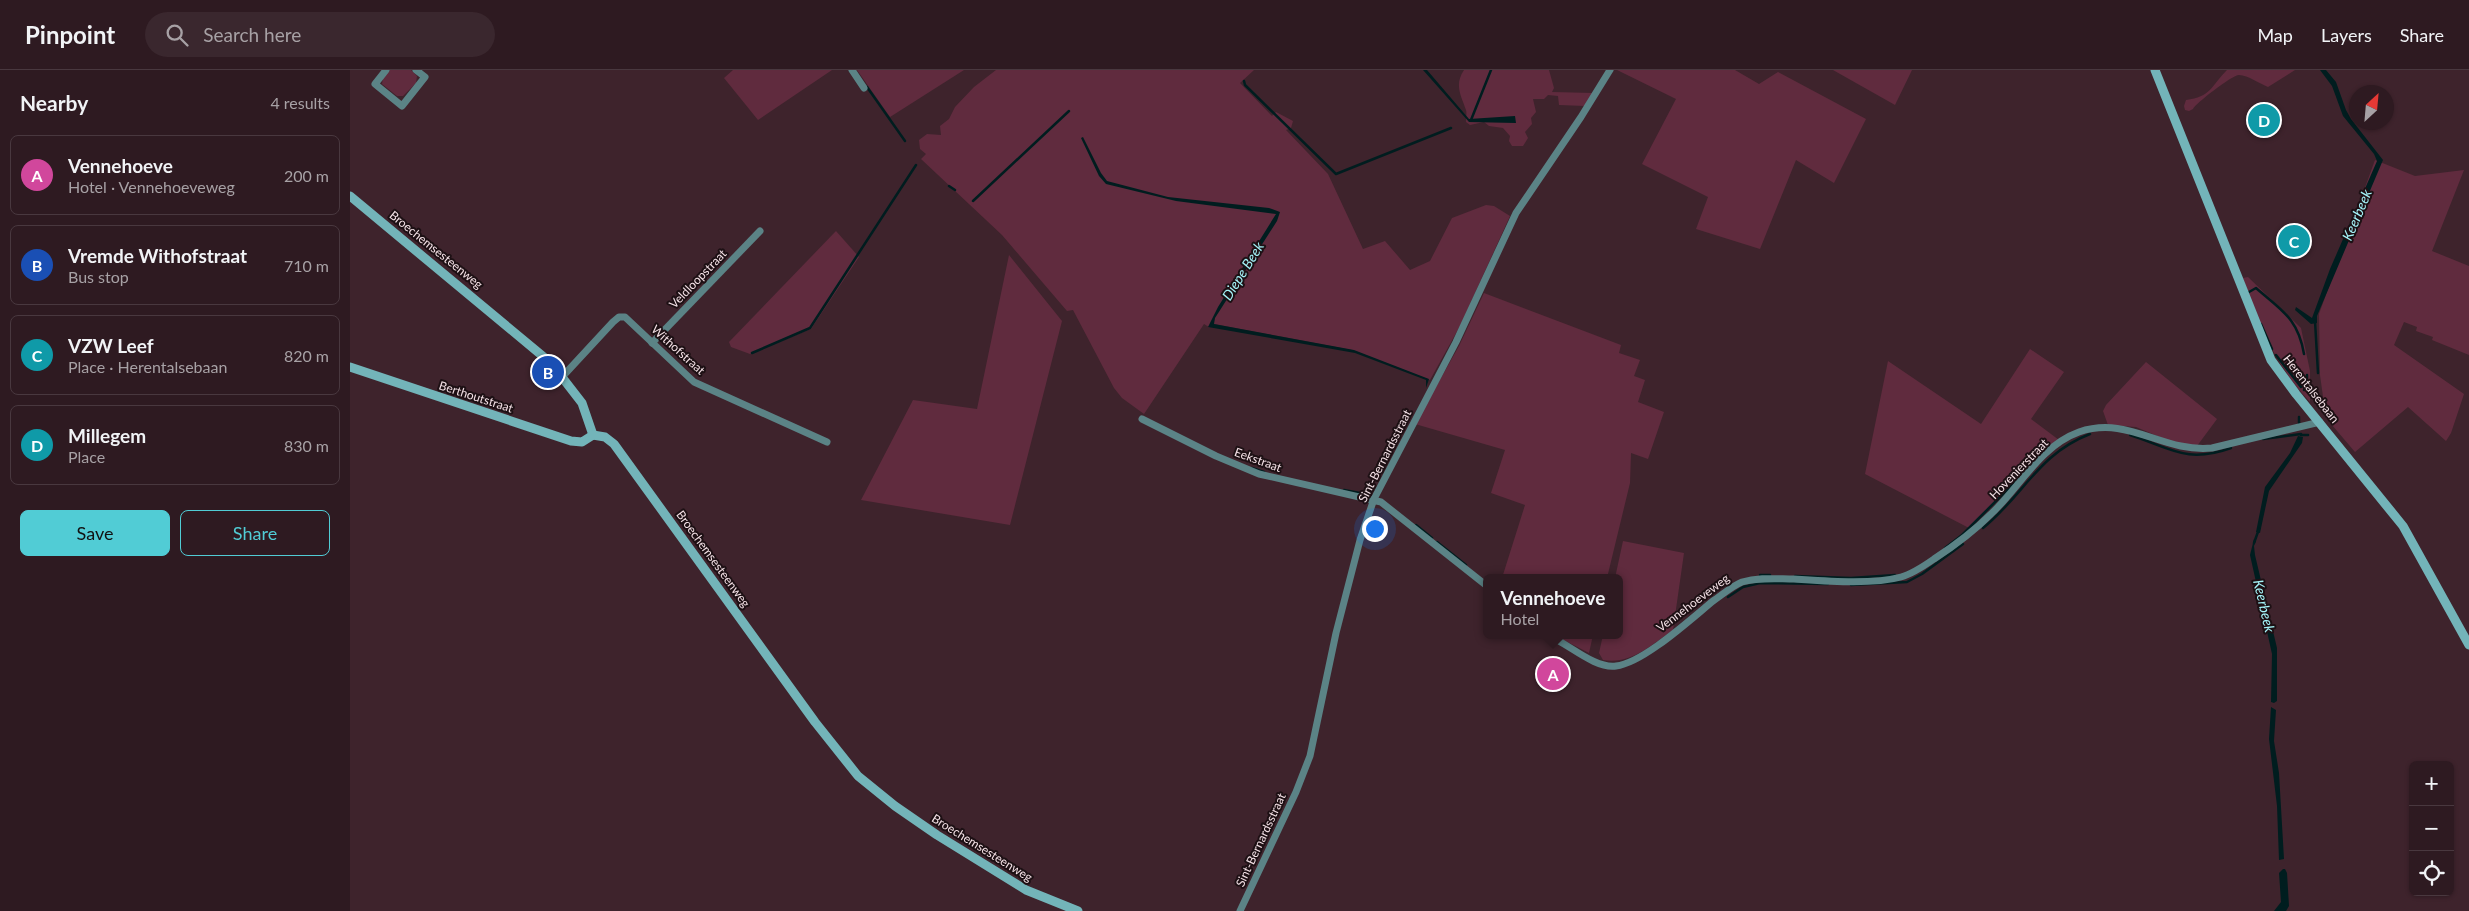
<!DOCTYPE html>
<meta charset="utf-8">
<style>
:root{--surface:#2e1a21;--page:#3a272e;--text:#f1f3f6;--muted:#a7a1a5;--line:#49383f;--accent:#51ccd5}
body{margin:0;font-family:Lato,sans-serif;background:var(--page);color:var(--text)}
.controls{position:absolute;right:15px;bottom:15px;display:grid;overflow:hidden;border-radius:8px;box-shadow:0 1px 4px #0004}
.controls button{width:45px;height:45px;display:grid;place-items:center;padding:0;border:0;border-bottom:1px solid var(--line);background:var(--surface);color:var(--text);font:25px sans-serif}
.compass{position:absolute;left:1999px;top:15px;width:45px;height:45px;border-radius:50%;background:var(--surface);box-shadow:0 1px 4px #0004;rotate:26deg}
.you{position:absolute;left:1024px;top:458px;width:18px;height:18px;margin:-12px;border:4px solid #fff;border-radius:50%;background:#1a73e8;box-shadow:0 0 0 8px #1a73e833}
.badge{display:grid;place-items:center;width:32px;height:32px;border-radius:50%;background:var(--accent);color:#fff;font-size:16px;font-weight:700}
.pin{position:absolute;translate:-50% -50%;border:2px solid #fff;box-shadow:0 1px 5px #0006}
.popup{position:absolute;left:1133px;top:504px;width:140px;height:65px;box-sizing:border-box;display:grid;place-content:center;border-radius:8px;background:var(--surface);filter:drop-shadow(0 1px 4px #0005);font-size:16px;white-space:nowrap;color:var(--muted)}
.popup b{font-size:19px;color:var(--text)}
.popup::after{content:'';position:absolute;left:50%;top:100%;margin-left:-10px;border:10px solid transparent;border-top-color:var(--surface)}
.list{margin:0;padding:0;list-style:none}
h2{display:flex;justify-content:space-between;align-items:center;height:65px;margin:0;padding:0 20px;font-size:21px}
h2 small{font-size:16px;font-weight:400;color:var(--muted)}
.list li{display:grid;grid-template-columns:32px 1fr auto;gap:15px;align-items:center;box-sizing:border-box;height:80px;margin:0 10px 10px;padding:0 10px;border:1px solid var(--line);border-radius:8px}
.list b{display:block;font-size:19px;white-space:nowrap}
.list p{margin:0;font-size:16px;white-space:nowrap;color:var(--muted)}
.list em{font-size:16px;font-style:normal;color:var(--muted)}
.actions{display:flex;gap:10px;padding:15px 20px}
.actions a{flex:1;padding:11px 0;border:1px solid var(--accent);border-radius:8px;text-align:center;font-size:18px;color:var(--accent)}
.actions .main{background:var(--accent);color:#111}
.icon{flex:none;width:28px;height:28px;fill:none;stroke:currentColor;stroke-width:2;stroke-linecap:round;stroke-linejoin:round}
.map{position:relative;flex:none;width:2119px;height:841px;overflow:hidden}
header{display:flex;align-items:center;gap:30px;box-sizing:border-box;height:70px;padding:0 25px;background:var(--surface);border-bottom:1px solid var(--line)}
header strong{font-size:24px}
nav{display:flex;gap:28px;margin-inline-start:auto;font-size:18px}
.search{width:350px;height:45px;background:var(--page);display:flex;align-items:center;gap:12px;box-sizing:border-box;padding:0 18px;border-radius:28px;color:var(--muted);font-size:19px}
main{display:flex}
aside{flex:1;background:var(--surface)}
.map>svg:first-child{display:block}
.green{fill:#602b3e}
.water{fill:#001d1f}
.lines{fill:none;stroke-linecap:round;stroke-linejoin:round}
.stream{stroke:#001d1f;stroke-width:2.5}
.street{stroke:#5b8386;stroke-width:7}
.secondary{stroke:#73b4b9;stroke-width:9}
.labels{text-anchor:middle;stroke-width:4;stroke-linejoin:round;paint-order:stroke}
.street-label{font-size:12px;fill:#f5e2e7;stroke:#1d1014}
.water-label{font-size:14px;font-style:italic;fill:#a5f4f9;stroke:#1d1014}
</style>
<header>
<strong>Pinpoint</strong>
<div class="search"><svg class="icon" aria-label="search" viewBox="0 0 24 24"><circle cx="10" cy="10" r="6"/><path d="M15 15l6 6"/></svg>Search here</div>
<nav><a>Map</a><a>Layers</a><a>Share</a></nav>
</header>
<main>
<aside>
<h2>Nearby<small>4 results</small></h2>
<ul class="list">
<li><span class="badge" style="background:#d1479c">A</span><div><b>Vennehoeve</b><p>Hotel · Vennehoeveweg</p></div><em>200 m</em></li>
<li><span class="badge" style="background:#1a4fb4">B</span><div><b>Vremde Withofstraat</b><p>Bus stop</p></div><em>710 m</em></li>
<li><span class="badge" style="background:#0f9aa8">C</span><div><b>VZW Leef</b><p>Place · Herentalsebaan</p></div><em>820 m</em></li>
<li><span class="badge" style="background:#0f9aa8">D</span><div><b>Millegem</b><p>Place</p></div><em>830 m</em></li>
</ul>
<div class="actions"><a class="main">Save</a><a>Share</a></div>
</aside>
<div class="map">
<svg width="2119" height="841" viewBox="0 0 2119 841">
<rect width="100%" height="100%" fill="#3e232c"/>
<g class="green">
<polygon points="40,0 61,0 67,6 66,13 53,26 47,26 32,14 33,8"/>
<polygon points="383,0 482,0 408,50 374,8"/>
<polygon points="507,0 614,0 540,47"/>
<polygon points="646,0 904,0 890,13 922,46 926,42 943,51 941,58 936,60 978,104 1013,179 1035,171 1060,200 1080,191 1102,148 1136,135 1144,136 1160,146 1110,256 1080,310 1002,280 864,254 859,257 854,254 794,344 772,328 764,318 723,240 717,241 652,165 571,89 576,84 570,79 569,70 577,64 591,65 590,56 599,49 605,37 624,17"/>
<path d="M1114,0H1199L1204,18L1202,22L1244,23L1235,36L1209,35L1208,26L1198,25L1194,29H1183L1186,42L1181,48L1182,54L1175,62L1178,68L1173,76H1162L1159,71L1160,66L1153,58L1139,56L1134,52L1120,55L1116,52C1116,48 1117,43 1116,40C1111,25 1104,15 1114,0Z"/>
<polygon points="1267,0 1385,0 1409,14 1428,2 1516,49 1484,113 1446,90 1410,179 1346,159 1358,127 1292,94 1326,29"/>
<polygon points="1483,0 1562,0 1545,35"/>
<path d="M1877,0H1945L1918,17C1910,14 1898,5 1889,5C1882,5 1845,34 1843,39L1839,41L1835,40L1834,36L1836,30C1861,27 1861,16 1877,0Z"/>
<polygon points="2025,90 2065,106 2114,100 2082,181 2119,196 2119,285 2082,270 2083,267 2066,261 2067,257 2054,252 2044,275 2114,324 2101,363 2096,371 2058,337 2005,382 1976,348 1970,305 1969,244"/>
<polygon points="486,161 509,187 461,259 400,284 381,277 379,272"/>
<polygon points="659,185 712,251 660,455 511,430 563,330 627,339"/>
<path d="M1898,207L1951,258L1960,301V332C1926,296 1908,255 1893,208Z"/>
<polygon points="1134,223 1271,275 1269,283 1290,290 1284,306 1295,310 1288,332 1314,342 1298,389 1281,383 1280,413 1257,508 1152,508 1175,435 1141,423 1155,380 1065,354 1109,276"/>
<polygon points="1680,279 1714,302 1681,349 1709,370 1692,382 1666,412 1619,458 1515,404 1538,291 1631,354"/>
<polygon points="1796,292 1867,349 1847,376 1824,373 1786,357 1758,355 1753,341 1756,335"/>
<path d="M1273,471L1334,483L1323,560C1301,575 1281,595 1253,590L1249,583L1253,565H1269V508H1265Z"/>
<polygon points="1204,565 1243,565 1239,583"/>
</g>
<g class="water">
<polygon points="1073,0 1077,0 1119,49 1165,46 1166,53 1119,52"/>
<polygon points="1970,0 1976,0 1986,12 1996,40 2001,49 2033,90 1967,246 1967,253 1961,254 1945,240 1946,237 1962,248 1980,199 2027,91 2024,84 1993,46 1982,16"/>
<polygon points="733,67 751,103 757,111 818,127 919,138 930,142 927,151 865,248 864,254 1004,280 1079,309 1076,318 1076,310 1005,283 858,257 868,237 926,144 826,131 756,114 749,106 731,68"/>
<polygon points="1948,366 1953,367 1952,373 1919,421 1910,463 1906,462 1915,417 1940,383"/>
<polygon points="1904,469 1906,471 1904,476 1905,485 1927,578 1927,631 1924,633 1921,632 1922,584 1900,485"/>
<polygon points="1921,637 1926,640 1924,671 1929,703 1934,789 1929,790 1927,736 1919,669"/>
<polygon points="1933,799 1935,799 1937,803 1939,836 1936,841 1924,841 1931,832 1929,803"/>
</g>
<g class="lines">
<g class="stream">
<polyline points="894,11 895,15 986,104 1101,58"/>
<polyline points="517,17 555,71"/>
<polyline points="1121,50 1141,0"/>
<polyline points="599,116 605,120"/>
<polyline points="623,131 719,41"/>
<path d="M1899,222L1906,218C1931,240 1948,248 1954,284"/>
<polyline points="1965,251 1968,303"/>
<polyline points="1911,254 1922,279"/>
<polyline points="402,283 460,258 566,95"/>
<polyline points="1926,285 1951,317"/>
<polyline points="1954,320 1957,316 1957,305"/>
<polyline points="1949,353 1949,347"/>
<path d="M1780,365C1821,378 1836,394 1881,378"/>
<polyline points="1951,365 1958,365"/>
<polyline points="1913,369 1951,364"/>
<polyline points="902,398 914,402"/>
<polyline points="994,420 1020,425"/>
<polyline points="1066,455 1082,468"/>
<path d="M1633,458C1674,425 1688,384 1740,364"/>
<polyline points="1087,472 1116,495"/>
<polyline points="1904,473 1909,459"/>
<polyline points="1595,478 1612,465 1669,408"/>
<polyline points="1410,505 1420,505"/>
<polyline points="1445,506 1501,508 1545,505"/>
<polyline points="1501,515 1557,512 1572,504 1613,474"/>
<polyline points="1378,527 1393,517 1410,513 1478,514"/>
</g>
<g class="street">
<polyline points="36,0 25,14 52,36 75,7 66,0"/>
<polyline points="502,0 514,18"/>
<polyline points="302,273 410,161"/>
<polyline points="213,306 263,252 269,247 275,247 344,312 477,372"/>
<polyline points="792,349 866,386 909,404 1031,432 1137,516"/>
<path d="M1197,565C1218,573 1244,599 1266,596C1293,593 1341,549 1363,531C1372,525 1382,516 1392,512C1409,507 1427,509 1444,509C1475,511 1522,515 1551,507C1562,504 1574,496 1584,489C1604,476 1624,461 1641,444C1669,418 1690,376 1729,362C1779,345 1812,383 1862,378L1970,352"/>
<polyline points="890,841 946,722 960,686 986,563 1010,470 1024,429 1106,272 1166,143 1231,47 1260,0"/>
</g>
<g class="secondary">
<polyline points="1805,0 1921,290 1946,324 2053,456 2119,575"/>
<polyline points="0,126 201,293 232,333 243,365"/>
<polyline points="0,297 221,371 232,372 243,365"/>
<polyline points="243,365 255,367 264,374 465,652 508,706 545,736 587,765 676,820 728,841"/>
</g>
</g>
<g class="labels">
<g class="street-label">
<text transform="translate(86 180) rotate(39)" y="4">Broechemsesteenweg</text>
<text transform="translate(348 209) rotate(-46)" y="4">Veldloopstraat</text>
<text transform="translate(328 280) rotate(42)" y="4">Withofstraat</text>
<text transform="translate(1961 319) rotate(52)" y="4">Herentalsebaan</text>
<text transform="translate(126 327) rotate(18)" y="4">Berthoutstraat</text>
<text transform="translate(1035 386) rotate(-63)" y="4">Sint-Bernardsstraat</text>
<text transform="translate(908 390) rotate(20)" y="4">Eekstraat</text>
<text transform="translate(1669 399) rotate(-46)" y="4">Hovenierstraat</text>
<text transform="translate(363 489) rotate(54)" y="4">Broechemsesteenweg</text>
<text transform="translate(1343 533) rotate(-37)" y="4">Vennehoeveweg</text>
<text transform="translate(911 770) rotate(-65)" y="4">Sint-Bernardsstraat</text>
<text transform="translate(632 778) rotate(32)" y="4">Broechemsesteenweg</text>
</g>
<g class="water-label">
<text transform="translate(2007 145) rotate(-67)" y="5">Keerbeek</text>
<text transform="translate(893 201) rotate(-58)" y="5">Diepe Beek</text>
<text transform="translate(1914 536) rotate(77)" y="5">Keerbeek</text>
</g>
</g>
</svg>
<div class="controls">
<button>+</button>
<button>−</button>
<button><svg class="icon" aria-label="locate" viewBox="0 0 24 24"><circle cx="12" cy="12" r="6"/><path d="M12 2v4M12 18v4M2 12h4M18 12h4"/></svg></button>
</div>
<svg class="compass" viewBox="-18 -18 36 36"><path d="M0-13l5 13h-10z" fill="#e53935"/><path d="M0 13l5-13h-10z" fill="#a7a1a5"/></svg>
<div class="you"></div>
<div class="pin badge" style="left:1203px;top:604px;background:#d1479c">A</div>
<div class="popup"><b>Vennehoeve</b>Hotel</div>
<div class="pin badge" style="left:198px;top:302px;background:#1a4fb4">B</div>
<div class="pin badge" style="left:1944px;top:171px;background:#0f9aa8">C</div>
<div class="pin badge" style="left:1914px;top:50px;background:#0f9aa8">D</div>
</div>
</main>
